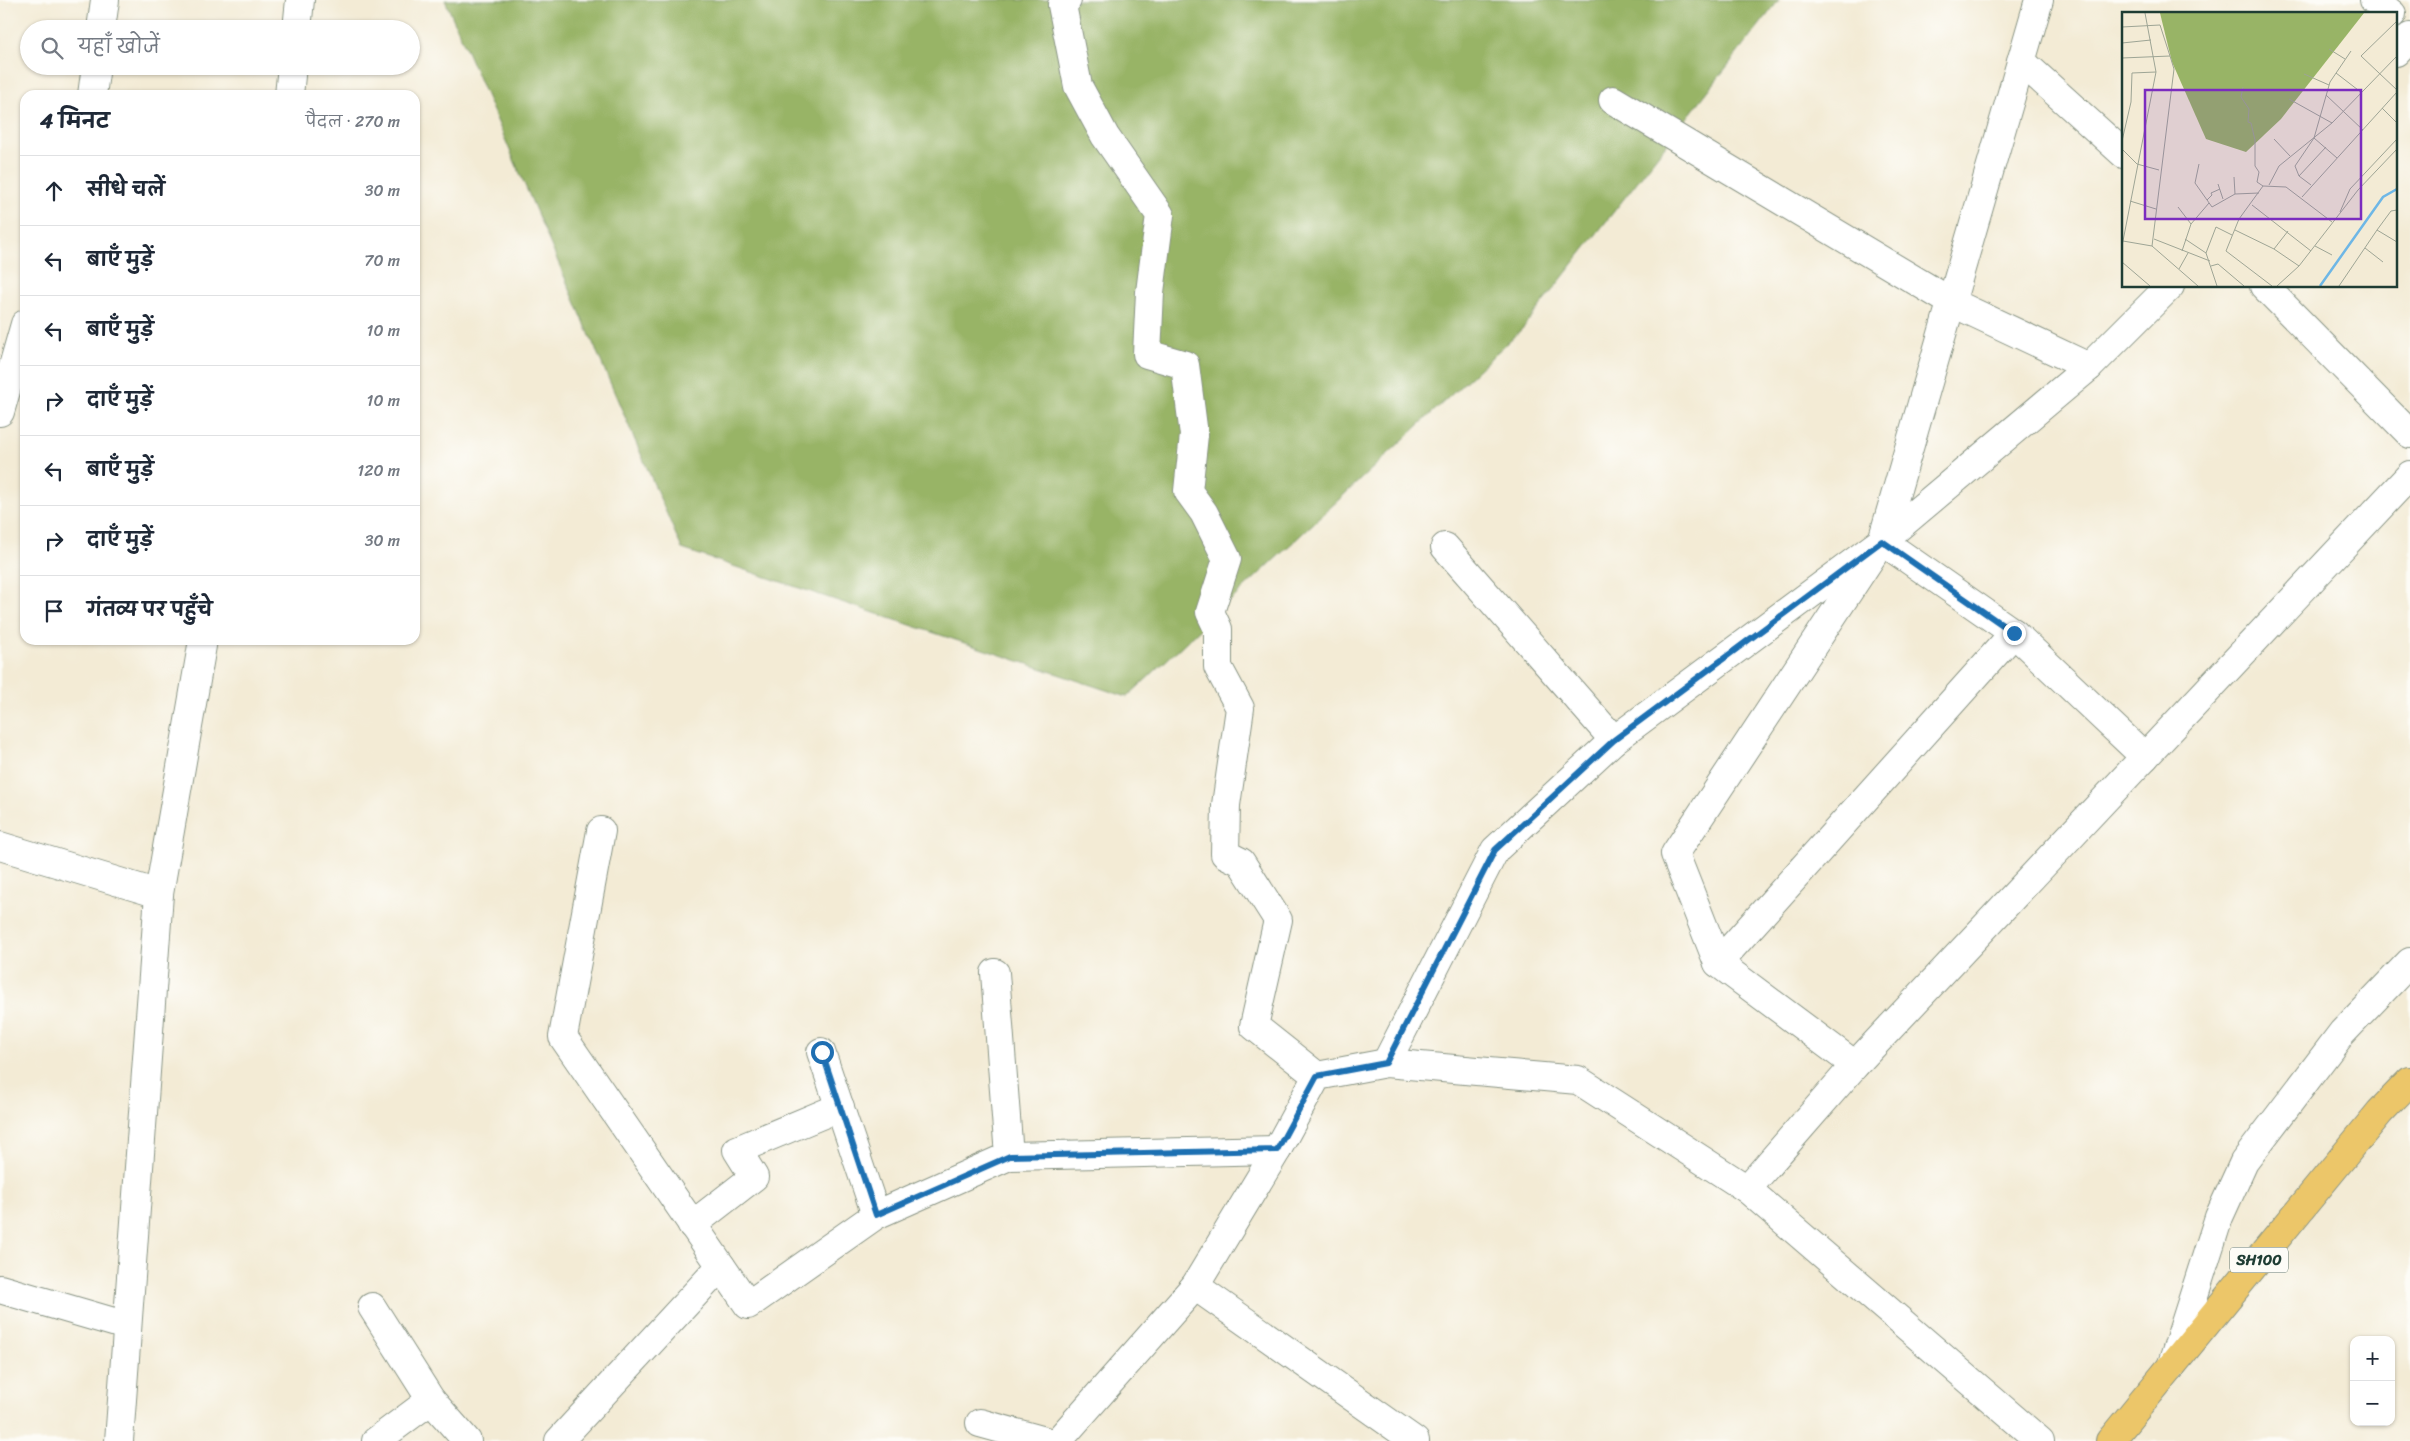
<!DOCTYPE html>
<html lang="hi">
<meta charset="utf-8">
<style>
:root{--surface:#fff;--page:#f6f6f7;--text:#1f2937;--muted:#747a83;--line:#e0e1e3}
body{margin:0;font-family:Sriracha,"Playpen Sans Deva",sans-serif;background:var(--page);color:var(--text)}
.controls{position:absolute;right:15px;bottom:15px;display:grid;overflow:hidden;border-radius:10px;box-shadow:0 1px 4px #0004}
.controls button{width:45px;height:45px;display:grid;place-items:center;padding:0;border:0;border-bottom:1px solid var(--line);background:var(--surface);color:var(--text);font:25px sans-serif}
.stop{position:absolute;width:15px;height:15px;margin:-11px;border:4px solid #1f6fb2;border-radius:50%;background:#fff}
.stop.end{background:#1f6fb2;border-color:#fff;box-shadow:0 1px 5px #0008}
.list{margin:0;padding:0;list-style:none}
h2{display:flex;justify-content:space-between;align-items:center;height:65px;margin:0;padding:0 20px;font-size:21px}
h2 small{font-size:16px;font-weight:400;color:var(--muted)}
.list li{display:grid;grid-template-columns:32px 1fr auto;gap:15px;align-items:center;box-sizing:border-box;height:70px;padding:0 20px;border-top:1px solid var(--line)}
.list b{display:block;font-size:19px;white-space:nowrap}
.list em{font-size:16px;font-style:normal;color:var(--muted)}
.icon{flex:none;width:28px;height:28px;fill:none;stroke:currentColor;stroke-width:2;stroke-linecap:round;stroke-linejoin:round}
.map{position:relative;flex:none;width:2410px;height:1441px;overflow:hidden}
.search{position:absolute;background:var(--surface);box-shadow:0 1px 4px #0004;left:20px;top:20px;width:400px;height:55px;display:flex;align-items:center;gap:12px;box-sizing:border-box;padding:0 18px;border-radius:28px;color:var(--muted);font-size:19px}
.panel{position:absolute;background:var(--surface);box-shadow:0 1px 4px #0004;left:20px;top:90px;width:400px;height:555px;border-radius:15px}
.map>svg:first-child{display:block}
.forest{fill:#98b466;stroke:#5c784d}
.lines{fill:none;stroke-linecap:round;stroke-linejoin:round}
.minor-casing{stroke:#899484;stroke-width:30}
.primary-casing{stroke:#899484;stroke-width:30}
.minor{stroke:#fff;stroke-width:28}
.primary{stroke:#ecc669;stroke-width:28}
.route{stroke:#1f6fb2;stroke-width:6}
.labels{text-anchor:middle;stroke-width:5;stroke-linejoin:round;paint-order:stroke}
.shield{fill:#fdfcf7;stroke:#62766e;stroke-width:1}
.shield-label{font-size:15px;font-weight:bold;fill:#1f3d34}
.inset-river{fill:none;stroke:#6eb7e6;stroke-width:2.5}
.inset-road{fill:none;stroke:#9ea595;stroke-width:1}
.view{fill:#7b2cbf;fill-opacity:0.15;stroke:#7b2cbf;stroke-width:2.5}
.inset-edge{fill:none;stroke:#1f3d34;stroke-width:2.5}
</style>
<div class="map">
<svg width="2410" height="1441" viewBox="0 0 2410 1441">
<rect width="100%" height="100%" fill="#fdfcf7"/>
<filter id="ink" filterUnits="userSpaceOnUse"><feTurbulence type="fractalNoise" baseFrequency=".02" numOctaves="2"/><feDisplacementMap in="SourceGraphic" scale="10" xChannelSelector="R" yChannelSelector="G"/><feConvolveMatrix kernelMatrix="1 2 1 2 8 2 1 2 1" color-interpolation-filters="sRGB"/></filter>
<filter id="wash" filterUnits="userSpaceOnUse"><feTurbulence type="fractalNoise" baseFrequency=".0096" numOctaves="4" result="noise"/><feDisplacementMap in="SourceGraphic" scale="20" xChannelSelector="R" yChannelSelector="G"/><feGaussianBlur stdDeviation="1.12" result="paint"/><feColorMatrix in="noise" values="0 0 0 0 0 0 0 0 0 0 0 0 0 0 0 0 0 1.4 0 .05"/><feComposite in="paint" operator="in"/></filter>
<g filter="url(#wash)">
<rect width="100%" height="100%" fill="#f3ebd5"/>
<polygon class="forest" points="445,0 1779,0 1523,328 1127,697 682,549"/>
</g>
<g filter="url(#ink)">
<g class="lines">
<defs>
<g id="minor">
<polyline points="1067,0 1062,5 1078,86 1105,136 1160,215 1150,292 1147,354 1185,365 1194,435 1188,491 1204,513 1227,559 1210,612 1218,629 1218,667 1240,708 1226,805 1225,854 1241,862 1278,920 1254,1026 1317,1076"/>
<polyline points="2374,0 2392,14"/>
<polyline points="101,29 105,0"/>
<polyline points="297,29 300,0"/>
<polyline points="2396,52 2410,37"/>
<polyline points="2021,61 2124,154"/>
<polyline points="92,95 96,66"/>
<polyline points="289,95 292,66"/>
<polyline points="1613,100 1953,303 2089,367"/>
<polyline points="2264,286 2410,434"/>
<polyline points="0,412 25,324"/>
<polyline points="1882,541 2014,633 2145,757"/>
<polyline points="1445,547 1614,740"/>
<polyline points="601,831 563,1037 748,1305 876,1215 1009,1156 1277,1150"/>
<polyline points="0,846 159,894"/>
<polyline points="1718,963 2014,633"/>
<polyline points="995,973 1009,1156"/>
<polyline points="821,1052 876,1215"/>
<polyline points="1386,1063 1495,850 1614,740 1882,541 2089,367 2170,286"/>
<polyline points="1855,1065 1718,963 1675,854 1882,541 2039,0"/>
<polyline points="1747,1189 1855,1065 2410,475"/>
<polyline points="692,1225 754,1177 737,1150 840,1107"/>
<polyline points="1195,1286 1415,1441"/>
<polyline points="0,1289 127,1326"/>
<polyline points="372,1307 431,1400 467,1441"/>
<polyline points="2171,1367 2219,1217 2244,1162 2342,1033 2410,962"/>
<polyline points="980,1423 1045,1441"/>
<polyline points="119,1441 159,894 203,640"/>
<polyline points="376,1441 431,1400"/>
<polyline points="559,1441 721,1266"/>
<polyline points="1058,1441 1195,1286 1277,1150 1317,1076 1386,1063 1578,1080 1747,1189 2040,1441"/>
</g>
<polyline id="primary" points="2110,1441 2380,1112 2410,1081"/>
</defs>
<use href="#minor" class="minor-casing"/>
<use href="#primary" class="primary-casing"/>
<use href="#minor" class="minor"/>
<use href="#primary" class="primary"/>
</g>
</g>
<g class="lines" filter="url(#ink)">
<polyline class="route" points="822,1052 876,1215 1010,1156 1277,1150 1317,1076 1386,1063 1495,850 1614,740 1882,541 2014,633"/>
</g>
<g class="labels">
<rect class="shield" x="2230" y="1247.5" width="58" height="25" rx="4"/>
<g class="shield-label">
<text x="2259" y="1265">SH100</text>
</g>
</g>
<g transform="translate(2122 12)">
<rect width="275" height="275" fill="#f3ebd5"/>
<path d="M38,1H242L159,107L124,140L84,127L50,50Z" fill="#98b466"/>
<path class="inset-river" d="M198,274L261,185L275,177"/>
<path class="inset-road" d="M275,9L239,44L275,78M0,15L38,13L48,44M0,31L29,28M207,37L223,47M0,46L48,44L52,57L30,234M214,61L240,81M182,62L207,73M121,75L119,85L127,97L126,110L129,111L133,128V154L137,160L135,170L141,174M204,83L241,118M167,87L210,111M260,96L275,111M192,126L215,146M152,127L168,144M0,129L9,90L10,61L34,60M0,137L15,152L37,158M77,152L73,171L90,195L113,182L137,181M177,164L204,135M112,165L113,182M96,172L101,187M147,173L157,154L210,111L275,44M189,173L177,164L173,154L192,126L208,70L229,39M180,185L275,80M85,188L90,183L89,181L98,177M8,189L34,197M130,193L189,239M56,195L69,212L87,191M218,200L228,177L275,127M113,218L152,237L177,254M255,218L269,199L275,198M32,227L88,249M63,227L84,241M1,229L30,234L76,274M0,234L34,60L23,1M193,234L210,243M243,236L261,250M152,237L166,219M60,239L69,212M0,250L28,274M89,254L96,252L122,274M57,257L66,241M95,274L84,241L94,215L110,223M150,274L104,239L117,207L141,174L164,175L210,210M155,274L177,254L236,178L275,137M217,274L255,218L275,230"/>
<path class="view" d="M23,78H239V207H23Z"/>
<rect width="275" height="275" class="inset-edge"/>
</g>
</svg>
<div class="controls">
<button>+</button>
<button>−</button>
</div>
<div class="stop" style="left:822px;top:1052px"></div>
<div class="stop end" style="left:2014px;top:633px"></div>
<div class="search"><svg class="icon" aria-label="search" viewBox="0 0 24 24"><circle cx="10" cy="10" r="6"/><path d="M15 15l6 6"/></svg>यहाँ खोजें</div>
<section class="panel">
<h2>4 मिनट<small>पैदल · 270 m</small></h2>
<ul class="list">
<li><svg class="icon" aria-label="ahead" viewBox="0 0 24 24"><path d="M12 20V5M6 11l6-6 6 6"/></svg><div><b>सीधे चलें</b></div><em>30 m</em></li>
<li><svg class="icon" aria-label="left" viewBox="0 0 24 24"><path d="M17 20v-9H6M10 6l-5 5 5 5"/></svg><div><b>बाएँ मुड़ें</b></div><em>70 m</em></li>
<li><svg class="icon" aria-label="left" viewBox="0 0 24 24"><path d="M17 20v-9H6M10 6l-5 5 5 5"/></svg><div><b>बाएँ मुड़ें</b></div><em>10 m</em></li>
<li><svg class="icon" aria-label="right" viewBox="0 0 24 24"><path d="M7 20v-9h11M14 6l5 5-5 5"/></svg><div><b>दाएँ मुड़ें</b></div><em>10 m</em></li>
<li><svg class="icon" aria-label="left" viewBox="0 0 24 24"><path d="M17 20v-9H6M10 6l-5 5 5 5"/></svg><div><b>बाएँ मुड़ें</b></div><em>120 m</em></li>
<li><svg class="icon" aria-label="right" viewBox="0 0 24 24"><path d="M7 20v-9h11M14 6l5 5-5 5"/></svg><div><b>दाएँ मुड़ें</b></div><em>30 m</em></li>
<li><svg class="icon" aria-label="arrive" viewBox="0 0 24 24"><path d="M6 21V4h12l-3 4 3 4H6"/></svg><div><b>गंतव्य पर पहुँचे</b></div></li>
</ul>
</section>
</div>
